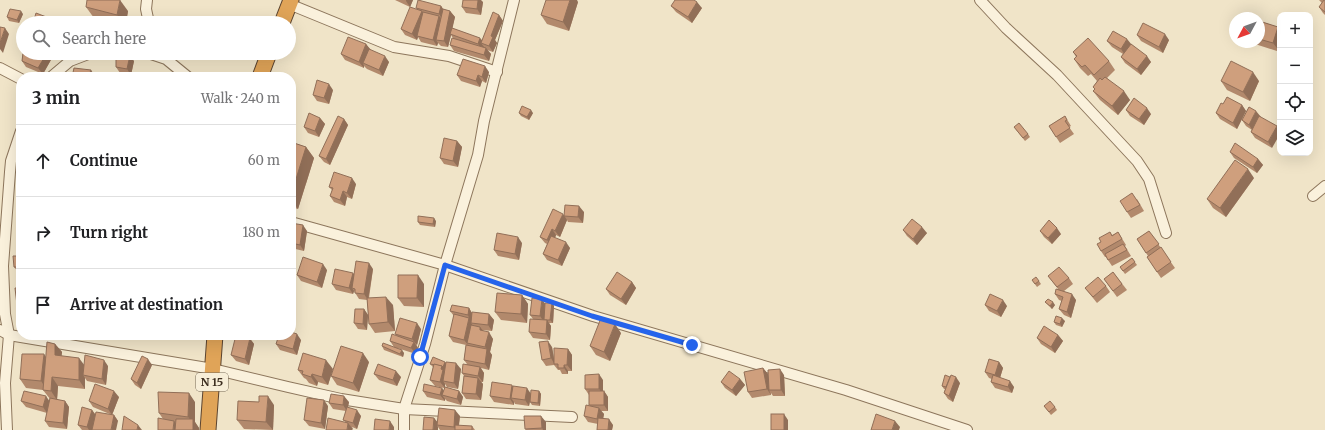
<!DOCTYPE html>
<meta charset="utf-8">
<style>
:root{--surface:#fff;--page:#f6f6f6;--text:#202124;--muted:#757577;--line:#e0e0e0}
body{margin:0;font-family:Merriweather,serif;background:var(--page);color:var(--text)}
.controls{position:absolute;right:12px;top:12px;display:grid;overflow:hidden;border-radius:8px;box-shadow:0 4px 16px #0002}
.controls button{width:36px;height:36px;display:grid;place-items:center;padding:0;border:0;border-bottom:1px solid var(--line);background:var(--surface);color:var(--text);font:20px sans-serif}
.compass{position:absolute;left:1229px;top:12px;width:36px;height:36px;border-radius:50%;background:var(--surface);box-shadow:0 4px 16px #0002;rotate:229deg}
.stop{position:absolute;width:12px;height:12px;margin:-9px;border:3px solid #2563eb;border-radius:50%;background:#fff}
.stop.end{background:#2563eb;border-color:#fff;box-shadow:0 1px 4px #0008}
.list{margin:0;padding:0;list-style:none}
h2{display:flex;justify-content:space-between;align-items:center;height:52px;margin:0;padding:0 16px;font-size:17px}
h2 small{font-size:13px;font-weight:400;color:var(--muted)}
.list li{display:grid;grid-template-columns:26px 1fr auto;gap:12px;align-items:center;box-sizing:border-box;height:72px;padding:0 16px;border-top:1px solid var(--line)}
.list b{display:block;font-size:15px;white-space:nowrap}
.list em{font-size:13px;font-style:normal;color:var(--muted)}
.icon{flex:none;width:22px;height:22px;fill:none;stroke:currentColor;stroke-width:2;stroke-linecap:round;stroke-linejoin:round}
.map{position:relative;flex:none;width:1325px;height:430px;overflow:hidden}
.search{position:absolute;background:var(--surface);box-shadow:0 4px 16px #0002;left:16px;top:16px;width:280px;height:44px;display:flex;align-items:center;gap:10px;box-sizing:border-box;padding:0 14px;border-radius:22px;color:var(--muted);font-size:15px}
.panel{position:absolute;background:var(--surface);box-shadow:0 4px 16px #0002;left:16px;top:72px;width:280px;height:268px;border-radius:16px}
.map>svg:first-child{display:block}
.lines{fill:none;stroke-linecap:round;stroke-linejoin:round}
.minor-casing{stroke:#8d765c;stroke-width:12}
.highway-casing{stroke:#5b4430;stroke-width:17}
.minor{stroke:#faf1dc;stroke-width:10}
.highway{stroke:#e0a458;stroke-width:15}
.wall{fill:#b2896c}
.shaded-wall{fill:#916f58}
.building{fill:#cf9f7d;stroke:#916f58}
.route{stroke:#2563eb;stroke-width:5}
.labels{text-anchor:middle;stroke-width:3;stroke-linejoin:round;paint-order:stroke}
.shield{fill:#f7eed8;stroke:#756857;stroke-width:1}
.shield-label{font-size:11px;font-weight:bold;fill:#3d2e20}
</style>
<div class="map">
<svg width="1325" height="430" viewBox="0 0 1325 430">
<rect width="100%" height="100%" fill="#f0e4c8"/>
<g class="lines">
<defs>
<g id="minor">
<polyline points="147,0 146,9 149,23"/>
<polyline points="980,0 1006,28 1057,75 1137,161 1149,179 1166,233"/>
<polyline points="289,4 394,47 449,56 497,72"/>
<polyline points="148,53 166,59 188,77"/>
<polyline points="0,68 21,79"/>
<polyline points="51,77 70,61 91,53"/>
<polyline points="1313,196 1325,186"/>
<polyline points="291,222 445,265 593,316 846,390 967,430"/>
<polyline points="0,330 9,335 213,369 288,387 341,399 404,409 572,417"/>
<polyline points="7,430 5,383 9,335 5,314 3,266 10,172 11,161 21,131"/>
<polyline points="404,430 404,409 425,344 445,265 478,155 484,121 514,0"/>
</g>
<g id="highway">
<polyline points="282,23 291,0"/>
<polyline points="260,77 269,53"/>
<polyline points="208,430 215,335"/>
</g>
</defs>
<use href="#minor" class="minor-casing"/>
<use href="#highway" class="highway-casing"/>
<use href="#minor" class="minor"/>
<use href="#highway" class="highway"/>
</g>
<g class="wall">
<polygon points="395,0 413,0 410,7"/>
<polygon points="1319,0 1325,0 1325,15 1323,13 1319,7 1322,3"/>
<polygon points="483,2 481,15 466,13 462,7"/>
<polygon points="578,2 569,31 547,24 541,15"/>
<polygon points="441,6 444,10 450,11 455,17 452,28 482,40 499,15 503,21 495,40 497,43 493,52 487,50 491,54 489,61 454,51 450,45 453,38 451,35 448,47 441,46 438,43 437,46 421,42 418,37 417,40 405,35 401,29 418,10 416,8"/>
<polygon points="671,6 702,8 692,23 676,12"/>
<polygon points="86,7 128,11 126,23 111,23 94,18"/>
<polygon points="23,14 19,23 9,21 7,17"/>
<polygon points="1259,21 1278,27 1280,29 1280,52 1255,44 1253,42 1259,42"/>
<polygon points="1137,35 1169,40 1163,53 1141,41"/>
<polygon points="1107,41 1131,44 1151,62 1141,75 1125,63 1121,57 1123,54 1112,47"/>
<polygon points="366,44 370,50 389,62 383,76 367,69 364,66 364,68 345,60 341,54"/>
<polygon points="1073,52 1109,61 1115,70 1107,78 1130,100 1118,115 1100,100 1093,91 1095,89 1093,87 1097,81 1091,74 1088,76 1080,68 1074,59 1076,57"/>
<polygon points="23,53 48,53 52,58 43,74 26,67 22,61"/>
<polygon points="134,61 131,75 120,73 116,67"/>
<polygon points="489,72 486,83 482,81 480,87 461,81 457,75"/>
<polygon points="1221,81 1259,81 1250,101 1227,90"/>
<polygon points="333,90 329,104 317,101 313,95"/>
<polygon points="1223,104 1242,105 1246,111 1237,129 1220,119 1216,113"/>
<polygon points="1249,107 1272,148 1255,138 1251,132 1252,130 1246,126 1242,120"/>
<polygon points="1126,110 1151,114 1144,125 1130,116"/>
<polygon points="519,113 533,113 529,120 521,116"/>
<polygon points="1065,116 1071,126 1069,127 1074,134 1060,143 1049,126"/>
<polygon points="320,118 325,124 319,137 308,133 304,127"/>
<polygon points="344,119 348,125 330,165 324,162 319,156"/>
<polygon points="1014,127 1028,134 1030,137 1025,141"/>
<polygon points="457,141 462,147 458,167 444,164 440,158"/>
<polygon points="291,142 306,147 314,158 298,209 291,207"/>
<polygon points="1230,152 1258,159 1263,165 1257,173 1234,158"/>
<polygon points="1254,178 1226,217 1213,208 1207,199"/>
<polygon points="356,184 352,199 347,197 345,206 334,202 330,196 332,190 329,187"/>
<polygon points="1137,199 1144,211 1131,218 1127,212"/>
<polygon points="584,212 583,223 568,222 567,220 560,237 556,235 555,238 570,248 562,266 547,260 543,254 547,244 545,243 540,237 564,215"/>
<polygon points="436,221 435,227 420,225 418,222"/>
<polygon points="291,223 307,231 304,251 291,248"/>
<polygon points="903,230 927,233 917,245 907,236"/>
<polygon points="1040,231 1061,234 1052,244 1044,237"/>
<polygon points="1149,231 1175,268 1161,278 1147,257 1148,256 1137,239"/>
<polygon points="1110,232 1112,235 1118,232 1126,245 1125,246 1131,256 1112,266 1106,257 1105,257 1101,251 1101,242"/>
<polygon points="522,243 519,260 498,256 494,250"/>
<polygon points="21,256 21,273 19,273 14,267"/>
<polygon points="1132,258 1137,265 1125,274 1120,267"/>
<polygon points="373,269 369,298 393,305 395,331 375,333 369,324 367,300 359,299 354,291 353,294 336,290 332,284 353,273 354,275"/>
<polygon points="327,270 322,288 301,281 297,275"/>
<polygon points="1113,272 1127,290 1117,297 1104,279"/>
<polygon points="1048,276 1069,278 1073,284 1064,291 1076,300 1071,318 1064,315 1059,309 1062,301 1059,300 1055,294 1058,289"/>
<polygon points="1032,280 1039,281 1041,284 1037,287"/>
<polygon points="632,282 636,288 626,305 610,295 606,289"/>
<polygon points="424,284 424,307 404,306 398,298"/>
<polygon points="1106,286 1110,292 1097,303 1085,288"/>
<polygon points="21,288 21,310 17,305"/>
<polygon points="522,295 528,304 527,323 501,320 495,312"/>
<polygon points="1045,302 1055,305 1052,309"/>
<polygon points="552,303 554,306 553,323 549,323 551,326 550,340 533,338 529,332 533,319 530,315 545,304"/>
<polygon points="985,305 1007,306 1001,317 989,311"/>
<polygon points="469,308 472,313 489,314 494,320 492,331 482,330 484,331 493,339 490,352 492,355 489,370 481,368 484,373 483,382 481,382 483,384 481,400 466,399 462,393 464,376 462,373 467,364 464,360 466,345 453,342 449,336 454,316 450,311"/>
<polygon points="364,309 368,315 367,330 358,329 354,323"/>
<polygon points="1065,321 1062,327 1056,325 1054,322"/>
<polygon points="421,329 417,345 416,344 418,348 416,354 397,348 404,353 403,357 384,350 382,346 394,347 390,341 397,336 395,334"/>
<polygon points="621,333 610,361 596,355 590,346"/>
<polygon points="118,335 137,335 136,337 119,337"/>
<polygon points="240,335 257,335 256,338 252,337 251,340 254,344 249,365 236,361 231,355 241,336"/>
<polygon points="1058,335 1063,341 1055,353 1041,344 1037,338"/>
<polygon points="301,340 297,355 280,350 276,344"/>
<polygon points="55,344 62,352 61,356 84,365 108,366 106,385 87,381 85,378 85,389 58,386 57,400 65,401 69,407 67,429 49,427 45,421 47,413 26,407 21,401 50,401 50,399 43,390 26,388 20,379 46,357"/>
<polygon points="552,347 554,359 568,349 572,355 572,371 568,371 568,374 562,374 560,370 558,370 554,365 546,366 542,360"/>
<polygon points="369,362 359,392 337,385 331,376"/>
<polygon points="445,362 446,364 461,369 458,389 447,387 445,384 445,387 459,391 463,397 461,405 447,401 445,399 445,401 427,397 423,391 444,391 444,388 435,386 430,380 433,367 430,364"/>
<polygon points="999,362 1003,368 1000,378 1014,387 1012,393 995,388 991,382 992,379 989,378 985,372"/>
<polygon points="152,365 141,389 135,385 131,379"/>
<polygon points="763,368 768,374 769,380 784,375 785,396 773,396 771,393 771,395 752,398 748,392"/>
<polygon points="333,369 328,385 318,382 317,386 309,383 306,379 304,378 298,370"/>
<polygon points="374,374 401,377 397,386 379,380"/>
<polygon points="740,379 745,385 736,396 725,388 721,382"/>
<polygon points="603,380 603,391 604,391 608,397 608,411 601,411 604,414 603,419 613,425 612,430 597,430 598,424 588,422 584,416 590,406 589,405 589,395 585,389"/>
<polygon points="960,383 953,402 948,399 944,393 945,389 944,389 942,386"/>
<polygon points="513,386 531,394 539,391 541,394 540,406 532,405 530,402 529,406 515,404 514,402 514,405 494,402 490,396"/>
<polygon points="119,397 112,415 93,407 89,401"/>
<polygon points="195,402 195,422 199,428 199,430 163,419 159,413"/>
<polygon points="349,402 348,407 361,416 357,429 352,427 353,429 343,420 346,411 333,409 329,403"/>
<polygon points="274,405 273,430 244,429 237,420"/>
<polygon points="328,406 325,429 309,426 304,420"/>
<polygon points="1044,406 1055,407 1057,410 1051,415"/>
<polygon points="92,410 96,415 114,415 118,421 93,427 92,430 82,430 78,425"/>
<polygon points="460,416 459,426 472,426 475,430 440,430 438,427 424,417 434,418 437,422"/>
<polygon points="546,422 546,430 526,430 525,429"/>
</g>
<g class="shaded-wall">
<polygon points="120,0 128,11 126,23 123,23 117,15"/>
<polygon points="406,0 413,0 410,7 406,1"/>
<polygon points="478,0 481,0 483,2 481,15 477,9"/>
<polygon points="570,0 577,0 578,2 569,31 563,22"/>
<polygon points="697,2 702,8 692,23 688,17"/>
<polygon points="441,6 445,12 443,20 439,14"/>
<polygon points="21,11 23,14 19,23 17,20"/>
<polygon points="422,11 426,17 417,36 418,37 417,40 412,34"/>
<polygon points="450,11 455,17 451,35 450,34 451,35 448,47 444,41"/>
<polygon points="499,15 503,21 495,40 497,43 493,52 489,46 491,36"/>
<polygon points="439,16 444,22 436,40 438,43 437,46 433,40"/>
<polygon points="1278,27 1280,29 1280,52 1273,43"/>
<polygon points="5,28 9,34 3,53 0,49 0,43"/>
<polygon points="1165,34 1169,40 1163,53 1159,47"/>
<polygon points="480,38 485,44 481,43 484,47 482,50 478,44"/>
<polygon points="1127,39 1132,45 1125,55 1121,49"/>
<polygon points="366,44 371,50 363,63 364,66 364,68 359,62"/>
<polygon points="486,48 491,54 489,61 484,55"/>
<polygon points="47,53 48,53 52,58 43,74 38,68"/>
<polygon points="130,55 134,61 131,75 127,69"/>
<polygon points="385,56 389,62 383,76 379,70"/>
<polygon points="1147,56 1151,62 1141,75 1137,69"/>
<polygon points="485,66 489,72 486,83 482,77"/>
<polygon points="91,70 95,76 94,77 88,77"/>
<polygon points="1253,72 1259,81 1250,101 1243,92"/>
<polygon points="478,75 482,81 480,87 476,81"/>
<polygon points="329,84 333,90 329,104 324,98"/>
<polygon points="1124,91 1130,100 1118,115 1112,106"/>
<polygon points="1242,105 1246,111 1237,129 1233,123"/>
<polygon points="1147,108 1151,114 1144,125 1139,119"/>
<polygon points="531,110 533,113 529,120 527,117"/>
<polygon points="1256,111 1261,117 1253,131 1249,125"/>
<polygon points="320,118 325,124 319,137 315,131"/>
<polygon points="344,119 348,125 330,165 326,159"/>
<polygon points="1277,126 1280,130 1280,134 1272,148 1268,142"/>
<polygon points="457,141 462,147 458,167 453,161"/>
<polygon points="306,147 314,158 298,209 291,199 291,195"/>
<polygon points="1258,159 1263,165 1257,173 1253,167"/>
<polygon points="1248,169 1254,178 1226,217 1220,208"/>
<polygon points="352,178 356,184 352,199 347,193"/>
<polygon points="343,191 347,197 345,206 340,200"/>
<polygon points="579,206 584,212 583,223 578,217"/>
<polygon points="563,214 567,220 560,237 555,231"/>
<polygon points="434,218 436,221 435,227 433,224"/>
<polygon points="303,225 307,231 304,251 300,245"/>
<polygon points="922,227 927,233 917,245 913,239"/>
<polygon points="1057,228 1061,234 1052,244 1048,238"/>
<polygon points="552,229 556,235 552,246 547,240"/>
<polygon points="518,237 522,243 519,260 515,254"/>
<polygon points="566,242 570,248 562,266 558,260"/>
<polygon points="369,263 373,269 368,300 364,294"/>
<polygon points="323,264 327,270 322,288 317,282"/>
<polygon points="353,273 357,279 352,288 354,291 353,294 349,288"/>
<polygon points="418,275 424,284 424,307 417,298"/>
<polygon points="632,282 636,288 626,305 621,299"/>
<polygon points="1072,294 1076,300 1071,318 1067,312"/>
<polygon points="522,295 528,304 527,323 521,314"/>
<polygon points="386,297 393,305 395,331 388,322"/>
<polygon points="542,299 546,305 544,322 540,316"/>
<polygon points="1003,300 1007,306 1001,317 997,311"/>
<polygon points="1053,302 1055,305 1052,309 1050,306"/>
<polygon points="552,303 554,306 553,323 550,320"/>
<polygon points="469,308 473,315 471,323 473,326 467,343 469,346 464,340 469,318 468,315"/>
<polygon points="364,309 368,315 367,330 363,324"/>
<polygon points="489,314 494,320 492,331 488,325"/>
<polygon points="1062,318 1065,321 1062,327 1060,324"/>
<polygon points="547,320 551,326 550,340 546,334"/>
<polygon points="417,323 421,329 417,345 412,339"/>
<polygon points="615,324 621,333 610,361 604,352"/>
<polygon points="480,327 485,333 480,330"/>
<polygon points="489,332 493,339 490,352 492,355 489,370 485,364 487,350 485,347"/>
<polygon points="297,334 301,340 297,355 293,349"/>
<polygon points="247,335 251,335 252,337 251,340 254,344 249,365 245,359 250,339"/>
<polygon points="1058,335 1063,341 1055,353 1051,347"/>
<polygon points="548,341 552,347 555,365 551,358"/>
<polygon points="414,342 418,348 416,354 411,348"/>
<polygon points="55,344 62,352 61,364 55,355"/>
<polygon points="568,349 572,355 572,371 567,365"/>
<polygon points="402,350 404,353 403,357 400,354"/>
<polygon points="363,353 369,362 359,392 353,383"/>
<polygon points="44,354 50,363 47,390 41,381"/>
<polygon points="79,358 85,366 83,375 85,378 85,389 79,380"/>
<polygon points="148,359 152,365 141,389 137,383"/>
<polygon points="104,360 108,366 106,385 102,379"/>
<polygon points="326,360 333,369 328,385 322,377"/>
<polygon points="445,362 447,365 443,381 445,384 445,388 440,382 441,369 442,366"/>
<polygon points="999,362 1003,368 999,381 995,375"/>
<polygon points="456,363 461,369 458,389 454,383"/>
<polygon points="564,365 568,371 568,374 564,368"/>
<polygon points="480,367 484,373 483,382 478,376"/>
<polygon points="763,368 768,374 770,390 769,390 771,395 767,389"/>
<polygon points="780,369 784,375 785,396 781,390"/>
<polygon points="396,371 401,377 397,386 393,380"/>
<polygon points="312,374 318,382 317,386 311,377"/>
<polygon points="599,374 603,380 603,395 599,389"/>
<polygon points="52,377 58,386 57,400 51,391"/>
<polygon points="956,377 960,383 953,402 949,396"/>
<polygon points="478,378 483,384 481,400 476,394"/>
<polygon points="740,379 745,385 736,396 732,390"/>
<polygon points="1010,381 1014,387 1012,393 1008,387"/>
<polygon points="512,385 516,391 511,398 514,402 514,405 510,399"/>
<polygon points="442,388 446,394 442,395 445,399 445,401 440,395"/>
<polygon points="527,388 531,394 529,406 525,400"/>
<polygon points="114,391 119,397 112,415 108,409"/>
<polygon points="459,391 463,397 461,405 457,399"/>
<polygon points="539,391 541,394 540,406 538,403"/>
<polygon points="604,391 608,397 608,411 604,405"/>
<polygon points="189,393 195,402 195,422 199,428 199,430 193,430 193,423 188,417"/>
<polygon points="46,396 50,402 47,413 43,407"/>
<polygon points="268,396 274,405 273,430 266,422"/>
<polygon points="344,396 349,402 347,411 343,405"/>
<polygon points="324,400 328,406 325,429 321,423"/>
<polygon points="65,401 69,407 67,429 63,423"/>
<polygon points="599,408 604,414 602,425 597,419"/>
<polygon points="92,410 96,416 92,430 89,430 87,427"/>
<polygon points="357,410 361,416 357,429 353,423"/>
<polygon points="455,410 460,416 458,430 456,430 454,427"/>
<polygon points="784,414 788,420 788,430 784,430"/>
<polygon points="114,415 118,421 116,430 111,430"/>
<polygon points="541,416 546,422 546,430 543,430 542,428"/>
<polygon points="434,418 439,424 437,425 438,427 438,430 433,430"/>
<polygon points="609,419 613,425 612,430 608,430"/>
<polygon points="174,421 179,427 178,430 173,430"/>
<polygon points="390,421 394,427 394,430 389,430"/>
<polygon points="895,421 900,427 899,430 892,430"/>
<polygon points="348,423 353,429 352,430 347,430"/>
<polygon points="138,425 142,430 137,430"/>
</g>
<g class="building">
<polygon points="87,0 120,0 117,15 86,7"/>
<polygon points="418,0 441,6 439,14 416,8"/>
<polygon points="463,0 478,0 477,9 462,7"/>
<polygon points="546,0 570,0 563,22 541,15"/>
<polygon points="675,0 694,0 697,2 688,17 671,6"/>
<polygon points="1324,0 1325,0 1325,12 1319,7"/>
<polygon points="410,7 422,11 412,34 401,29"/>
<polygon points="10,9 21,11 17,20 7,17"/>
<polygon points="443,9 450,11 444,41 436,40"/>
<polygon points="423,12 439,16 433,40 417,36"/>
<polygon points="493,12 499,15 491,36 493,37 489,46 481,43"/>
<polygon points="36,13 62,23 33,23"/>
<polygon points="1259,21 1278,27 1273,43 1259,39"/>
<polygon points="1143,23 1165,34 1159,47 1137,35"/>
<polygon points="0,27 5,28 0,43"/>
<polygon points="452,28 480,38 478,44 450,34"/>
<polygon points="1113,31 1127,39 1121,49 1107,41"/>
<polygon points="348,37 366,44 359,62 341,54"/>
<polygon points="452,38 486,48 484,55 450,45"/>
<polygon points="1088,38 1109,61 1094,75 1085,65 1082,67 1074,59 1077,56 1073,52"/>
<polygon points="1131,44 1147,56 1137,69 1121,57"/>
<polygon points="369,49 385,56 379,70 363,63"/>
<polygon points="23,53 47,53 38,68 22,61"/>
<polygon points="116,53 130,55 127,69 116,67"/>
<polygon points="463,59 485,66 482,77 478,75 476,81 457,75"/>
<polygon points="1231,61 1253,72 1243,92 1221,81"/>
<polygon points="74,68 91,70 88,77 72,77"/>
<polygon points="1105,77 1124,91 1112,106 1093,91 1095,89 1093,87 1100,78 1102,80"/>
<polygon points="317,80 329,84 324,98 313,95"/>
<polygon points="1227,97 1242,105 1233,123 1216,113 1221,103 1223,104"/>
<polygon points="1134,98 1147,108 1139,119 1126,110"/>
<polygon points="522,106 531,110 527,117 519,113"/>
<polygon points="1249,107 1256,111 1249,125 1242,120"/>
<polygon points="309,113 320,118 315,131 304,127"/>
<polygon points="338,116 344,119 326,159 319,156"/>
<polygon points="1065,116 1067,120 1065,121 1070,128 1056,137 1049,126"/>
<polygon points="1259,116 1277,126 1268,142 1251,132"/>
<polygon points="1019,123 1028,134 1023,138 1014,127"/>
<polygon points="444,138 457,141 453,161 440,158"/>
<polygon points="291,142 306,147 291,195"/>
<polygon points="1235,143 1258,159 1253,167 1230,152"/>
<polygon points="1235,160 1248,169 1220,208 1207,199"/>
<polygon points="334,172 352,178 347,193 343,191 340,200 330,196 333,188 329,187"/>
<polygon points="1132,193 1140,205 1127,212 1120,201"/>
<polygon points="565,205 579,206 578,217 564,216"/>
<polygon points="553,209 563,214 555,231 552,229 547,240 540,237"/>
<polygon points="418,216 434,218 433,224 418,222"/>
<polygon points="912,219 922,227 913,239 903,230"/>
<polygon points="1049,220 1057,228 1048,238 1040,231"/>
<polygon points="291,223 303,225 300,245 291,243"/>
<polygon points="1149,231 1159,244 1146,253 1137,239"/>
<polygon points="1110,232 1112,236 1118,232 1122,239 1101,251 1097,244 1101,242 1099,238"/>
<polygon points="497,233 518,237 515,254 494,250"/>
<polygon points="551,236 566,242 558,260 543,254"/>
<polygon points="1123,244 1127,250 1108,260 1105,254"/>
<polygon points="1161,247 1171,262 1157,272 1147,257"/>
<polygon points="13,256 21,256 21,267 14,267"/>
<polygon points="303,257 323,264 317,282 297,275"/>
<polygon points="1132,258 1135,262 1123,271 1120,267"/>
<polygon points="356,261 369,263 364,294 355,293 355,289 352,288"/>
<polygon points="1059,267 1069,278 1057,287 1048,276"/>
<polygon points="335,269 353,273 349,288 332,284"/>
<polygon points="617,272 632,282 621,299 606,289"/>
<polygon points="1113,272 1122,284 1113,291 1104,279"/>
<polygon points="398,275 418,275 417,298 398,298"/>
<polygon points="1036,277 1039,281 1035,284 1032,280"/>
<polygon points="1098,277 1106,286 1093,297 1085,288"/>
<polygon points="15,288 21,288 21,305 17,305"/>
<polygon points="1056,289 1072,294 1067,312 1059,309 1063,297 1055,294"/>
<polygon points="497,293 522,295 521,314 495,312"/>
<polygon points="990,294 1003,300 997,311 985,305"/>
<polygon points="386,297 388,322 369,324 367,298"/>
<polygon points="532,298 542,299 540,316 530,315"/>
<polygon points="1048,299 1053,302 1050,306 1045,302"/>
<polygon points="545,303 552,303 550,320 544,320"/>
<polygon points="452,305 469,308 468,315 450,311"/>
<polygon points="355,309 364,309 363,324 354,323"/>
<polygon points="472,312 489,314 488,325 471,323"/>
<polygon points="454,314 469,318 464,340 449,336"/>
<polygon points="1056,316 1062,318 1060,324 1054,322"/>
<polygon points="400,318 417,323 412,339 395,334"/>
<polygon points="601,318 615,324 604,352 590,346"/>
<polygon points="530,319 547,320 546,334 529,332"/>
<polygon points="471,325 480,327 480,330 489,332 485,347 467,343"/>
<polygon points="1044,326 1058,335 1051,347 1037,338"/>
<polygon points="291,332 297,334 293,349 276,344 279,335 291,335"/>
<polygon points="392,334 414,342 411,348 390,341"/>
<polygon points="236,335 250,338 245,359 231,355"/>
<polygon points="548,341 551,358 542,360 539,342"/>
<polygon points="47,342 55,344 55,355 79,358 79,380 52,377 51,391 43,390"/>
<polygon points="383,343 402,350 400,354 382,346"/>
<polygon points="466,345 487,349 485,364 464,360"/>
<polygon points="341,346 363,353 353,383 331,376"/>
<polygon points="554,348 568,349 567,365 564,365 564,368 558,368 558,364 554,364"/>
<polygon points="303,353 326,360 322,377 312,374 311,377 302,374 303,371 298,370"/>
<polygon points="22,354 44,354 41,381 20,379"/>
<polygon points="85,355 104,360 102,379 83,375"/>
<polygon points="142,356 148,359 137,383 131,379"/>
<polygon points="433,357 445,362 443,367 442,366 430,364"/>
<polygon points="989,359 999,362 995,375 985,372"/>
<polygon points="446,362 456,363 454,383 443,381"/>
<polygon points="378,364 396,371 393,380 374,374"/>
<polygon points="434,364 442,366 441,369 443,370 440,382 430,380"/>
<polygon points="463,364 480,367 478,376 462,373"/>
<polygon points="763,368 767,389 748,392 744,372"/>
<polygon points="780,369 781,390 769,390 768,370"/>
<polygon points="729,371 740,379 732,390 721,382"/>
<polygon points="599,374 599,389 585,389 585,375"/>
<polygon points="945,375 950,377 946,387 942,386"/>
<polygon points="951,375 956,377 949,396 944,393"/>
<polygon points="993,375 1010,381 1008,387 991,382"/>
<polygon points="464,376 478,378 476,394 462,393"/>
<polygon points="492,382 512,385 510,399 490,396"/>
<polygon points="95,384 114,391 108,409 89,401"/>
<polygon points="424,384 442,388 440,395 423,391"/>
<polygon points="513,386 527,388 525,400 511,398"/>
<polygon points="445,387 459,391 457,399 442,395"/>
<polygon points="531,390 539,391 538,403 530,402"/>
<polygon points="24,391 46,396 43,407 21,401"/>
<rect x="589" y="391" width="15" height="14"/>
<polygon points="158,392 189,393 188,417 159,413"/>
<polygon points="331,394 344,396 343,405 329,403"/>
<polygon points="259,396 268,396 266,422 237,420 238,401 259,402"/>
<polygon points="50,398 65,401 63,423 45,421"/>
<polygon points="307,398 324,400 321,423 304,420"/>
<polygon points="1050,401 1055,407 1049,412 1044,406"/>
<polygon points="586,405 599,408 597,419 584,416"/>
<polygon points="82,407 92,410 87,427 78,425"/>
<polygon points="347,407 357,410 353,423 343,420"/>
<polygon points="439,408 455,410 454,427 437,425"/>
<polygon points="96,412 114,415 111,430 92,430"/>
<rect x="771" y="414" width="13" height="16"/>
<polygon points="876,414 895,421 892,430 871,430"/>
<polygon points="124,416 138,425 137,430 122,430"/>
<polygon points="524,416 541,416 542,428 525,429"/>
<polygon points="424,417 434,418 433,430 423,430"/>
<polygon points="158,418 174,421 173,430 158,430"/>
<polygon points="328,418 348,423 347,430 326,430"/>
<polygon points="598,418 609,419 608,430 597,430"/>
<polygon points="176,419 193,419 193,430 175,430"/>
<polygon points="375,419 390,421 389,430 374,430"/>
<polygon points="455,425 472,426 472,430 455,430"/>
</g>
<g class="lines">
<polyline class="route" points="420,357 445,265 592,316 692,345"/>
</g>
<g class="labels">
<rect class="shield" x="196" y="373" width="32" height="18" rx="3"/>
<g class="shield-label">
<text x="212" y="386">N 15</text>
</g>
</g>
</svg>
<div class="controls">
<button>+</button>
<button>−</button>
<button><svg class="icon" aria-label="locate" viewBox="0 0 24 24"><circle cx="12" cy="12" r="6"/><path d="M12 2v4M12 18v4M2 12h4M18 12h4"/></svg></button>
<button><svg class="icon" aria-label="layers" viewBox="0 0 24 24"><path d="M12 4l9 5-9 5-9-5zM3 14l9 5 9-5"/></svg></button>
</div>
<svg class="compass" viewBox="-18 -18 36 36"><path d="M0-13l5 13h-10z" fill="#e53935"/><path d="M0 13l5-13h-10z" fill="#757577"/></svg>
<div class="stop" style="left:420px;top:357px"></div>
<div class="stop end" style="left:692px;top:345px"></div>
<div class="search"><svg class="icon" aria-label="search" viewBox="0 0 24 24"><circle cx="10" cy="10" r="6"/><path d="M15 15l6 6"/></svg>Search here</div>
<section class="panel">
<h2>3 min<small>Walk · 240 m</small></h2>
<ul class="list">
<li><svg class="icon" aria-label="ahead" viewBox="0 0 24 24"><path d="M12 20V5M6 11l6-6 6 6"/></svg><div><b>Continue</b></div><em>60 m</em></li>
<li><svg class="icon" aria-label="right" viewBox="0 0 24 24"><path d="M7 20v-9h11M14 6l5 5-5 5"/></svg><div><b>Turn right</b></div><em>180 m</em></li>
<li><svg class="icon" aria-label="arrive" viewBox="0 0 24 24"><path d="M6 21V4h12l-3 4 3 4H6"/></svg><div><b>Arrive at destination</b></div></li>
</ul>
</section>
</div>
